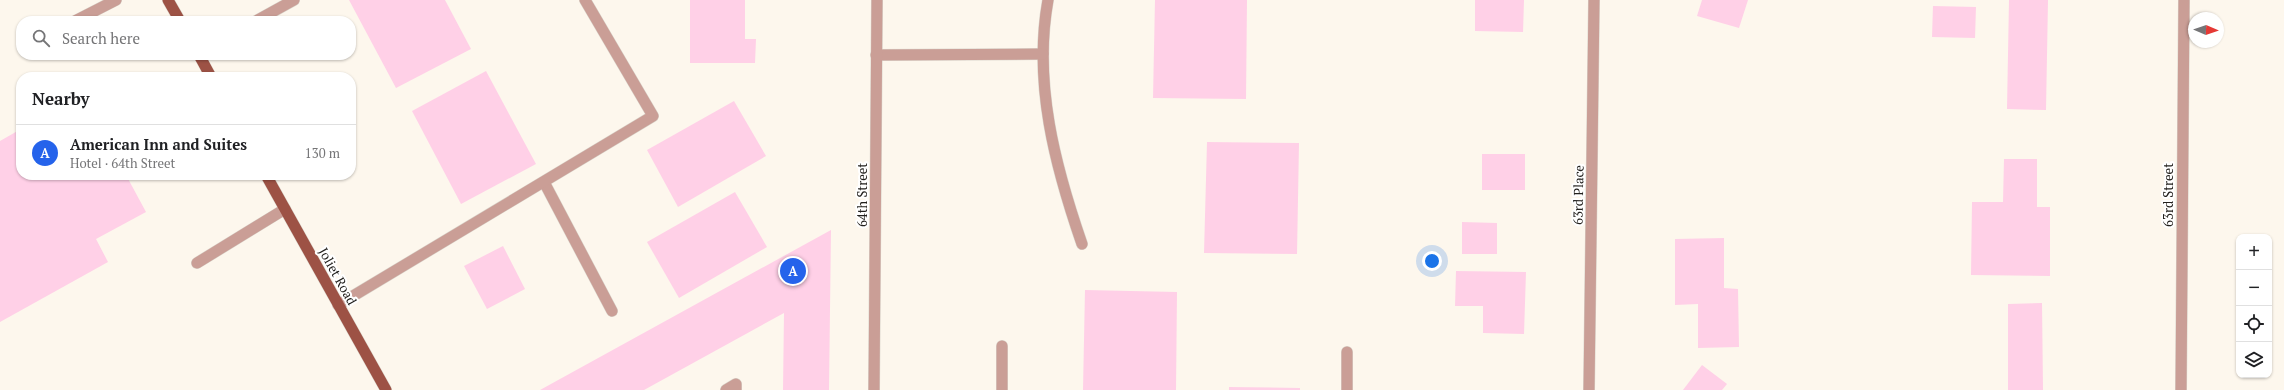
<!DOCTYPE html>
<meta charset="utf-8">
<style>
:root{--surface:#fff;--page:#f6f6f6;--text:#202124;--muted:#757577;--line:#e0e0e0;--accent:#2563eb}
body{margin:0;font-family:"PT Serif",serif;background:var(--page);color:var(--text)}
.controls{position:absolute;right:12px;bottom:12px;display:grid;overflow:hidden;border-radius:8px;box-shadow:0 1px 3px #0004}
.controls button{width:36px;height:36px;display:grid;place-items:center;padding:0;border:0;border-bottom:1px solid var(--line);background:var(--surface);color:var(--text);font:20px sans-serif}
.compass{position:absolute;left:2188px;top:12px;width:36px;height:36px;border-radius:50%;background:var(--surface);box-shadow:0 1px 3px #0004;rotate:92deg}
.you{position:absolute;left:1432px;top:261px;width:14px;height:14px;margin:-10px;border:3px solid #fff;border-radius:50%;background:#1a73e8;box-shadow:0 0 0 6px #1a73e833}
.badge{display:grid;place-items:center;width:26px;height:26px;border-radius:50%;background:var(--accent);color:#fff;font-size:13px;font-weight:700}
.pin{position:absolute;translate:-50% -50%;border:2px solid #fff;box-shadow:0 1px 4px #0006}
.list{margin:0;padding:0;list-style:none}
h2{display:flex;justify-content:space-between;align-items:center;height:52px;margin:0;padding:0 16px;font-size:17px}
h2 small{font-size:13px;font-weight:400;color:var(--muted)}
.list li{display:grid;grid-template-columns:26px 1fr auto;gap:12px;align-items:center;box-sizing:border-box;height:56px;padding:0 16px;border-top:1px solid var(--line)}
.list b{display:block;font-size:15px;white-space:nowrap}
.list p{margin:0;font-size:13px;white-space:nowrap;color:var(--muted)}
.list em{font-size:13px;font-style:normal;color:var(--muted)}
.icon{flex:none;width:22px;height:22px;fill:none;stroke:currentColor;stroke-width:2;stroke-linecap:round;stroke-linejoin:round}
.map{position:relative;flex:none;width:2284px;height:390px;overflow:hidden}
.search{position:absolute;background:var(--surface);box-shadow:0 1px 3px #0004;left:16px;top:16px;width:340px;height:44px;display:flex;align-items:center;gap:10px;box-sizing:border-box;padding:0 14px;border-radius:16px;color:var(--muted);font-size:15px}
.panel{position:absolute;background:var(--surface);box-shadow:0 1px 3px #0004;left:16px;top:72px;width:340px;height:108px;border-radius:16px}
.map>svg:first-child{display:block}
.building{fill:#ffd0e7}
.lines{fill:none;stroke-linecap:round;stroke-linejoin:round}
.service-casing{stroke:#dad5cc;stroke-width:12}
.minor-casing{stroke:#dad5cc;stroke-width:12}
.primary-casing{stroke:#dad5cc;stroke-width:12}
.service{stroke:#ca9e96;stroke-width:11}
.minor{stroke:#ca9e96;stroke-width:11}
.primary{stroke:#9d5245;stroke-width:11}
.labels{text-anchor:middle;stroke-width:4;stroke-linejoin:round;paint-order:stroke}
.street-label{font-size:13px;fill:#22201d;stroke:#fff}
</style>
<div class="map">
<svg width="2284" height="390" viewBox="0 0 2284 390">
<rect width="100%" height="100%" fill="#fdf7ed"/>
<g class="building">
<polygon points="349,0 445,0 471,49 396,88"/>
<polygon points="690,0 745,0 745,39 756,39 755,63 690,63"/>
<polygon points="1155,0 1247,0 1246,99 1153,98"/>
<polygon points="1475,0 1524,0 1523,32 1475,31"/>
<polygon points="1702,0 1748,0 1739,28 1697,16"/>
<polygon points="2009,0 2048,0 2046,110 2007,109"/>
<polygon points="1933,6 1976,7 1975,38 1932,37"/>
<polygon points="486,71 536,164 461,204 412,111"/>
<polygon points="734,101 766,156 678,207 647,150"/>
<polygon points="21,129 21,175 126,175 146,212 96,239 108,262 0,322 0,141"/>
<polygon points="1207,142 1299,143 1297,254 1204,253"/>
<rect x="1482" y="154" width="43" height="36"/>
<polygon points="2004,159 2037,159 2037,207 2050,207 2050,276 1971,275 1972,202 2003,202"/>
<polygon points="735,192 767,247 679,298 647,242"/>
<polygon points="1462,222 1497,223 1497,254 1462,254"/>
<polygon points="831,230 829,390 783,390 784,313 644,390 540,390"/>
<polygon points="1724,238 1724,288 1738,289 1739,347 1698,348 1698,304 1675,305 1675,239"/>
<polygon points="503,246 525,289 487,309 464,266"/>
<polygon points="1456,271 1526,272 1524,334 1483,333 1483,306 1455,306"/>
<polygon points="1085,290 1177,292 1176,390 1083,390"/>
<polygon points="2042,303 2043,390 2008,390 2008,304"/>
<polygon points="1702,365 1727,384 1722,390 1683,390"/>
<polygon points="1229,387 1300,388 1300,390 1229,390"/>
</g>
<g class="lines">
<defs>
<g id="service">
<path d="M1048,0C1033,83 1055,166 1082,244"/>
<polyline points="75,21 116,0"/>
<polyline points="256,21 294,0"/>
<polyline points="876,55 1043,54"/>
<polyline points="544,182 612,311"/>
<polyline points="197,263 285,209"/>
<polyline points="338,305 653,116 585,0"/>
<polyline points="726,390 736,384 736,390"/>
<polyline points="1002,390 1002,346"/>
<polyline points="1347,390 1347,352"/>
</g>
<g id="minor">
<polyline points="874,390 877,0"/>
<polyline points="1589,390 1594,0"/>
<polyline points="2181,390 2184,0"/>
</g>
<g id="primary">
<polyline points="168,0 180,21"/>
<polyline points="199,55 211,77"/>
<polyline points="266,175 386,390"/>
</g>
</defs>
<use href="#service" class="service-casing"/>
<use href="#minor" class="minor-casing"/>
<use href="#primary" class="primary-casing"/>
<use href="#service" class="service"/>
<use href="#minor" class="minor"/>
<use href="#primary" class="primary"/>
</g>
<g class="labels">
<g class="street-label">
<text transform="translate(862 195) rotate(-90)" y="5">64th Street</text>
<text transform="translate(1578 195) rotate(-89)" y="5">63rd Place</text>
<text transform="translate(2168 195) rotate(-90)" y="5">63rd Street</text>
<text transform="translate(338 276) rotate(61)" y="5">Joliet Road</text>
</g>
</g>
</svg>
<div class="controls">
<button>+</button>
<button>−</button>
<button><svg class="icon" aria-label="locate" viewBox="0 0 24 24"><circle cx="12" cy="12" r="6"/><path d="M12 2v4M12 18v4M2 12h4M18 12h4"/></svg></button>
<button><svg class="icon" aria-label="layers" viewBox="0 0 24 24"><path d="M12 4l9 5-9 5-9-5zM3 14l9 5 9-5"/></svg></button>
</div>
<svg class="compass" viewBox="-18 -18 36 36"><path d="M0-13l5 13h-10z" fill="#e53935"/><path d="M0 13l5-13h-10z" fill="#757577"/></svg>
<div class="you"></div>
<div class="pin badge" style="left:793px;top:271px">A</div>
<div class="search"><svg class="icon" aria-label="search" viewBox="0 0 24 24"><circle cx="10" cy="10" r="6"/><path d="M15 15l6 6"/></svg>Search here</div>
<section class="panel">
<h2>Nearby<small></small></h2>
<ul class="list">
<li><span class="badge">A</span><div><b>American Inn and Suites</b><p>Hotel · 64th Street</p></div><em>130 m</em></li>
</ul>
</section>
</div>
